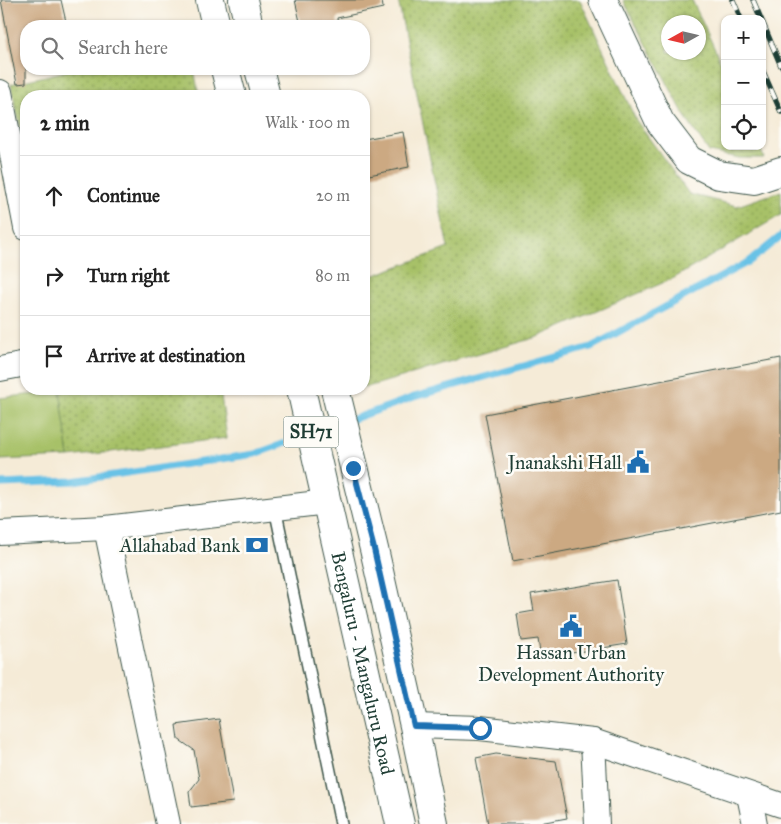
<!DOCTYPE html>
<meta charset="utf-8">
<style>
:root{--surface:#fff;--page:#f6f6f6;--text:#222;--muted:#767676;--line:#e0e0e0}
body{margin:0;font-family:"IM FELL Great Primer",serif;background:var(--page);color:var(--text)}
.controls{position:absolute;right:15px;top:15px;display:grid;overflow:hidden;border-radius:10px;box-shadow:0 1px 4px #0004}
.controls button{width:45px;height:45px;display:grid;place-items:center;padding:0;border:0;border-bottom:1px solid var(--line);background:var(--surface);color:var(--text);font:25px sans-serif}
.compass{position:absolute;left:661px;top:15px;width:45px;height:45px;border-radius:50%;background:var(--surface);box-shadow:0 1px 4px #0004;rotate:262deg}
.stop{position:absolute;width:15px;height:15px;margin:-11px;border:4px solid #1f6fb2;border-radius:50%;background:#fff}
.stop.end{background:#1f6fb2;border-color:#fff;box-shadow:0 1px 5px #0008}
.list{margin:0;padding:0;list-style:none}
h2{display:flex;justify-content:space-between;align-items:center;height:65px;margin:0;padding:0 20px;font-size:21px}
h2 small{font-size:16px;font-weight:400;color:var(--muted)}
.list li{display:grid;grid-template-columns:32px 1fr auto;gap:15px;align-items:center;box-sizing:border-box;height:80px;padding:0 20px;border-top:1px solid var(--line)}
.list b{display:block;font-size:19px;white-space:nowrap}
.list em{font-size:16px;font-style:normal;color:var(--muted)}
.icon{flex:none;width:28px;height:28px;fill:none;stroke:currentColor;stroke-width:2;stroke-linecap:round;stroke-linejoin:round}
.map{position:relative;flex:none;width:781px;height:824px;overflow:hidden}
.search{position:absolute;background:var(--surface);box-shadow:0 1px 4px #0004;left:20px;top:20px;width:350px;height:55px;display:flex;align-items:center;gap:12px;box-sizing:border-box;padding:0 18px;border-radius:20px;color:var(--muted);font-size:19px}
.panel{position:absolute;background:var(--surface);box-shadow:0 1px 4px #0004;left:20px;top:90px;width:350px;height:305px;border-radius:20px}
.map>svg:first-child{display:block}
.grass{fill:url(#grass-dots);stroke:#637f4e;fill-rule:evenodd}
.green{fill:#a7c168;stroke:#637f4e}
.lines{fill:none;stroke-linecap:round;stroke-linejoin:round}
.stream{stroke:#69c2e6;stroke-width:7}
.building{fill:#cca982}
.service-casing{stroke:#3f574c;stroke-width:14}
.minor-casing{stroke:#3f574c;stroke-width:26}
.tertiary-casing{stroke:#3f574c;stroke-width:30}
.primary-casing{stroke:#3f574c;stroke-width:30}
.service{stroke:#fff;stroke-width:11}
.minor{stroke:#fff;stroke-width:24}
.tertiary{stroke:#fff;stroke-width:28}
.primary{stroke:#fff;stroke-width:28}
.rail-casing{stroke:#1f3d34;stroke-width:5.5}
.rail{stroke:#fdfcf7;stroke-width:4;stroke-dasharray:11;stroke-linecap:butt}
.route{stroke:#1f6fb2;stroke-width:6}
.labels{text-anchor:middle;stroke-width:5;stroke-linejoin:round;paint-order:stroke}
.shield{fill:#fdfcf7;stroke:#62766e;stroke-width:1}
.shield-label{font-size:18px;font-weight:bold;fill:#1f3d34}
.poi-label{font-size:19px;fill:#1f3d34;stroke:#fdfcf7;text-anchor:end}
.street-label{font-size:19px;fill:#1f3d34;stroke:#fdfcf7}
</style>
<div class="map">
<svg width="781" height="824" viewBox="0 0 781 824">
<defs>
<pattern id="grass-dots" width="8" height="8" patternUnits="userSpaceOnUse" patternTransform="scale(1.25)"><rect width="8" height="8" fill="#a7c168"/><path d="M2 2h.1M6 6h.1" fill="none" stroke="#879e56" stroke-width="1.8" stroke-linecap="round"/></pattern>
</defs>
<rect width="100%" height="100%" fill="#fdfcf7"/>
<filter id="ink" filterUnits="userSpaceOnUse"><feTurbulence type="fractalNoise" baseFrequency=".02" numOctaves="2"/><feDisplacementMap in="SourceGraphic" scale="10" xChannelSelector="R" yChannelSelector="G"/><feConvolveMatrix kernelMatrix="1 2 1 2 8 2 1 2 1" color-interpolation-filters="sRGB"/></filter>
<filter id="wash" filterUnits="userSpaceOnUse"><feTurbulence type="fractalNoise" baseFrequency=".0096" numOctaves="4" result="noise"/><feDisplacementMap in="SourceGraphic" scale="20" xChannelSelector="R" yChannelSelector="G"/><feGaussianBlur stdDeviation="1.12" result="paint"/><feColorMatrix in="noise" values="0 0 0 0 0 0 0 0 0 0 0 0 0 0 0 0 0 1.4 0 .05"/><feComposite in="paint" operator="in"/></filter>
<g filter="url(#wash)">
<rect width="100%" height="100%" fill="#f5ebd7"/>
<g class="grass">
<polygon points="398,0 580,0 636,120 689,194 737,206 781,191 781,215 674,278 538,337 364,388 364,279 448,248"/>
<path d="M623,0H692L725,71V146H759L764,158H739L709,152L687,120ZM698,22V52H668V22Z"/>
<polygon points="75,69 194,69 199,96 26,96 26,157 11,84"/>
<polygon points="77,389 220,389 227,438 69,457 60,391"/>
</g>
<polygon class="green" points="60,391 69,457 0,460 0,398"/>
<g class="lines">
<g class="stream">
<polyline points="348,421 414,397 591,347 750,261 781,236"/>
<polyline points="0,484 73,481 255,454 305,436"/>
</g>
</g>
<g id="blocks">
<g class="building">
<polygon points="1,0 61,0 67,26 26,26 26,83 17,84"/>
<polygon points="295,0 382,0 383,8 337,18 338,26 301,26"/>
<polygon points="403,132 409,167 364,176 364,139"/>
<polygon points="781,358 781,510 513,561 485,414"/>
<polygon points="617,580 627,644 541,658 538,639 521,641 517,614 534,611 531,594"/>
<polygon points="219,719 233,802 191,807 189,792 199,779 194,750 178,739 176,725"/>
<polygon points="496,754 556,761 567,818 534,824 488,824 476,758"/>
</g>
</g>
</g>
<g filter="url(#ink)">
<use href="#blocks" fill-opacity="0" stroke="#3f574c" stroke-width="1"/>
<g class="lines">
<defs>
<polyline id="service" points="275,508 341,824"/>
<g id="minor">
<polyline points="0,92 26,228"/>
<polyline points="0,369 26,364"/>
<polyline points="106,528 168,824"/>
<polyline points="0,533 106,528 327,502"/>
<polyline points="414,726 480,728 593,741 781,805"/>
<polyline points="593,741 597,824"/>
<polyline points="749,795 755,824"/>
</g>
<polyline id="tertiary" points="603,0 660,122 689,160 719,175 754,180 781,171"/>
<g id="primary">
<polyline points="210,0 216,26"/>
<polyline points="243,0 249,26"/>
<polyline points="225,69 232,96"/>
<polyline points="259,69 266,96"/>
<path id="s1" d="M301,389L400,824"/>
<polyline points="335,389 374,549 414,726 434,824"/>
</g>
</defs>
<use href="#service" class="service-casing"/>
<use href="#minor" class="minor-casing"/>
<use href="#tertiary" class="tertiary-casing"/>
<use href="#primary" class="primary-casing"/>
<use href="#service" class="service"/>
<use href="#minor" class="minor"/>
<use href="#tertiary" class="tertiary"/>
<use href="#primary" class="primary"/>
<defs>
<g id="rail">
<polyline points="733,0 741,19"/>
<polyline points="753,0 761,19"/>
<polyline points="762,21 781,66"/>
<polyline points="762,69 781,112"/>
</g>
</defs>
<use href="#rail" class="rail-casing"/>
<use href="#rail" class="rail"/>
</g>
</g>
<g class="lines" filter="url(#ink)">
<polyline class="route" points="353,468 374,549 414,726 480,728"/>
</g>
<defs>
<symbol id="civic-bare" viewBox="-9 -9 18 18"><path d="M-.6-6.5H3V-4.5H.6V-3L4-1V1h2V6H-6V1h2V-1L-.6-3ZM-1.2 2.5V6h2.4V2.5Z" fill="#1f6fb2" stroke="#fdfcf7" stroke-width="2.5" paint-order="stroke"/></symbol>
<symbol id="bank-bare" viewBox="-9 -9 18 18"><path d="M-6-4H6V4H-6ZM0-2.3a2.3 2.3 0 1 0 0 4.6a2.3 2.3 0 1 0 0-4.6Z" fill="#1f6fb2" stroke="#fdfcf7" stroke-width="2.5" paint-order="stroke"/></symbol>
</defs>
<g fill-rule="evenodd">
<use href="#civic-bare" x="622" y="446" width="32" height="32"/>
<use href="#bank-bare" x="241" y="529" width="32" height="32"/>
<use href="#civic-bare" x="555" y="610" width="32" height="32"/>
</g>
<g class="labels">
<rect class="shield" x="283.5" y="416.5" width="55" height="31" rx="4"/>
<g class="shield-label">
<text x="311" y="438">SH71</text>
</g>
<g class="poi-label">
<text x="622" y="469">Jnanakshi Hall</text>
<text x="240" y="552">Allahabad Bank</text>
<text x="571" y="659" text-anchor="middle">Hassan Urban<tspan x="571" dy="22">Development Authority</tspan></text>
</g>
<g class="street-label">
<text dy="7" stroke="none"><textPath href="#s1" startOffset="281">Bengaluru - Mangaluru Road</textPath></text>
</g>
</g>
</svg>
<div class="controls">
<button>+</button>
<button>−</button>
<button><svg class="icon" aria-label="locate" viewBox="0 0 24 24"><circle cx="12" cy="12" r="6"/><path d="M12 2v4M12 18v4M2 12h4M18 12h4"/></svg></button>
</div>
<svg class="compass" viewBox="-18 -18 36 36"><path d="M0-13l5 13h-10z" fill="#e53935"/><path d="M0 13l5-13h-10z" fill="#767676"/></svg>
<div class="stop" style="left:480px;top:728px"></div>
<div class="stop end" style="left:353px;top:468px"></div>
<div class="search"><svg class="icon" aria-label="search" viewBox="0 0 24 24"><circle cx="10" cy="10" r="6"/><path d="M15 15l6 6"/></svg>Search here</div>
<section class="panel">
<h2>2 min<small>Walk · 100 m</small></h2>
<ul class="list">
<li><svg class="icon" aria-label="ahead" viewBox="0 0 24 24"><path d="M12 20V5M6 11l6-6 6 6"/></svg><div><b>Continue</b></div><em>20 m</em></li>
<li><svg class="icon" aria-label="right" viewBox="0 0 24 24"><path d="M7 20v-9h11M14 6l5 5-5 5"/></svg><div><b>Turn right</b></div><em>80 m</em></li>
<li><svg class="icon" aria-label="arrive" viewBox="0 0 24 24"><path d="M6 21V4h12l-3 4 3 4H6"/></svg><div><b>Arrive at destination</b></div></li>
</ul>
</section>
</div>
